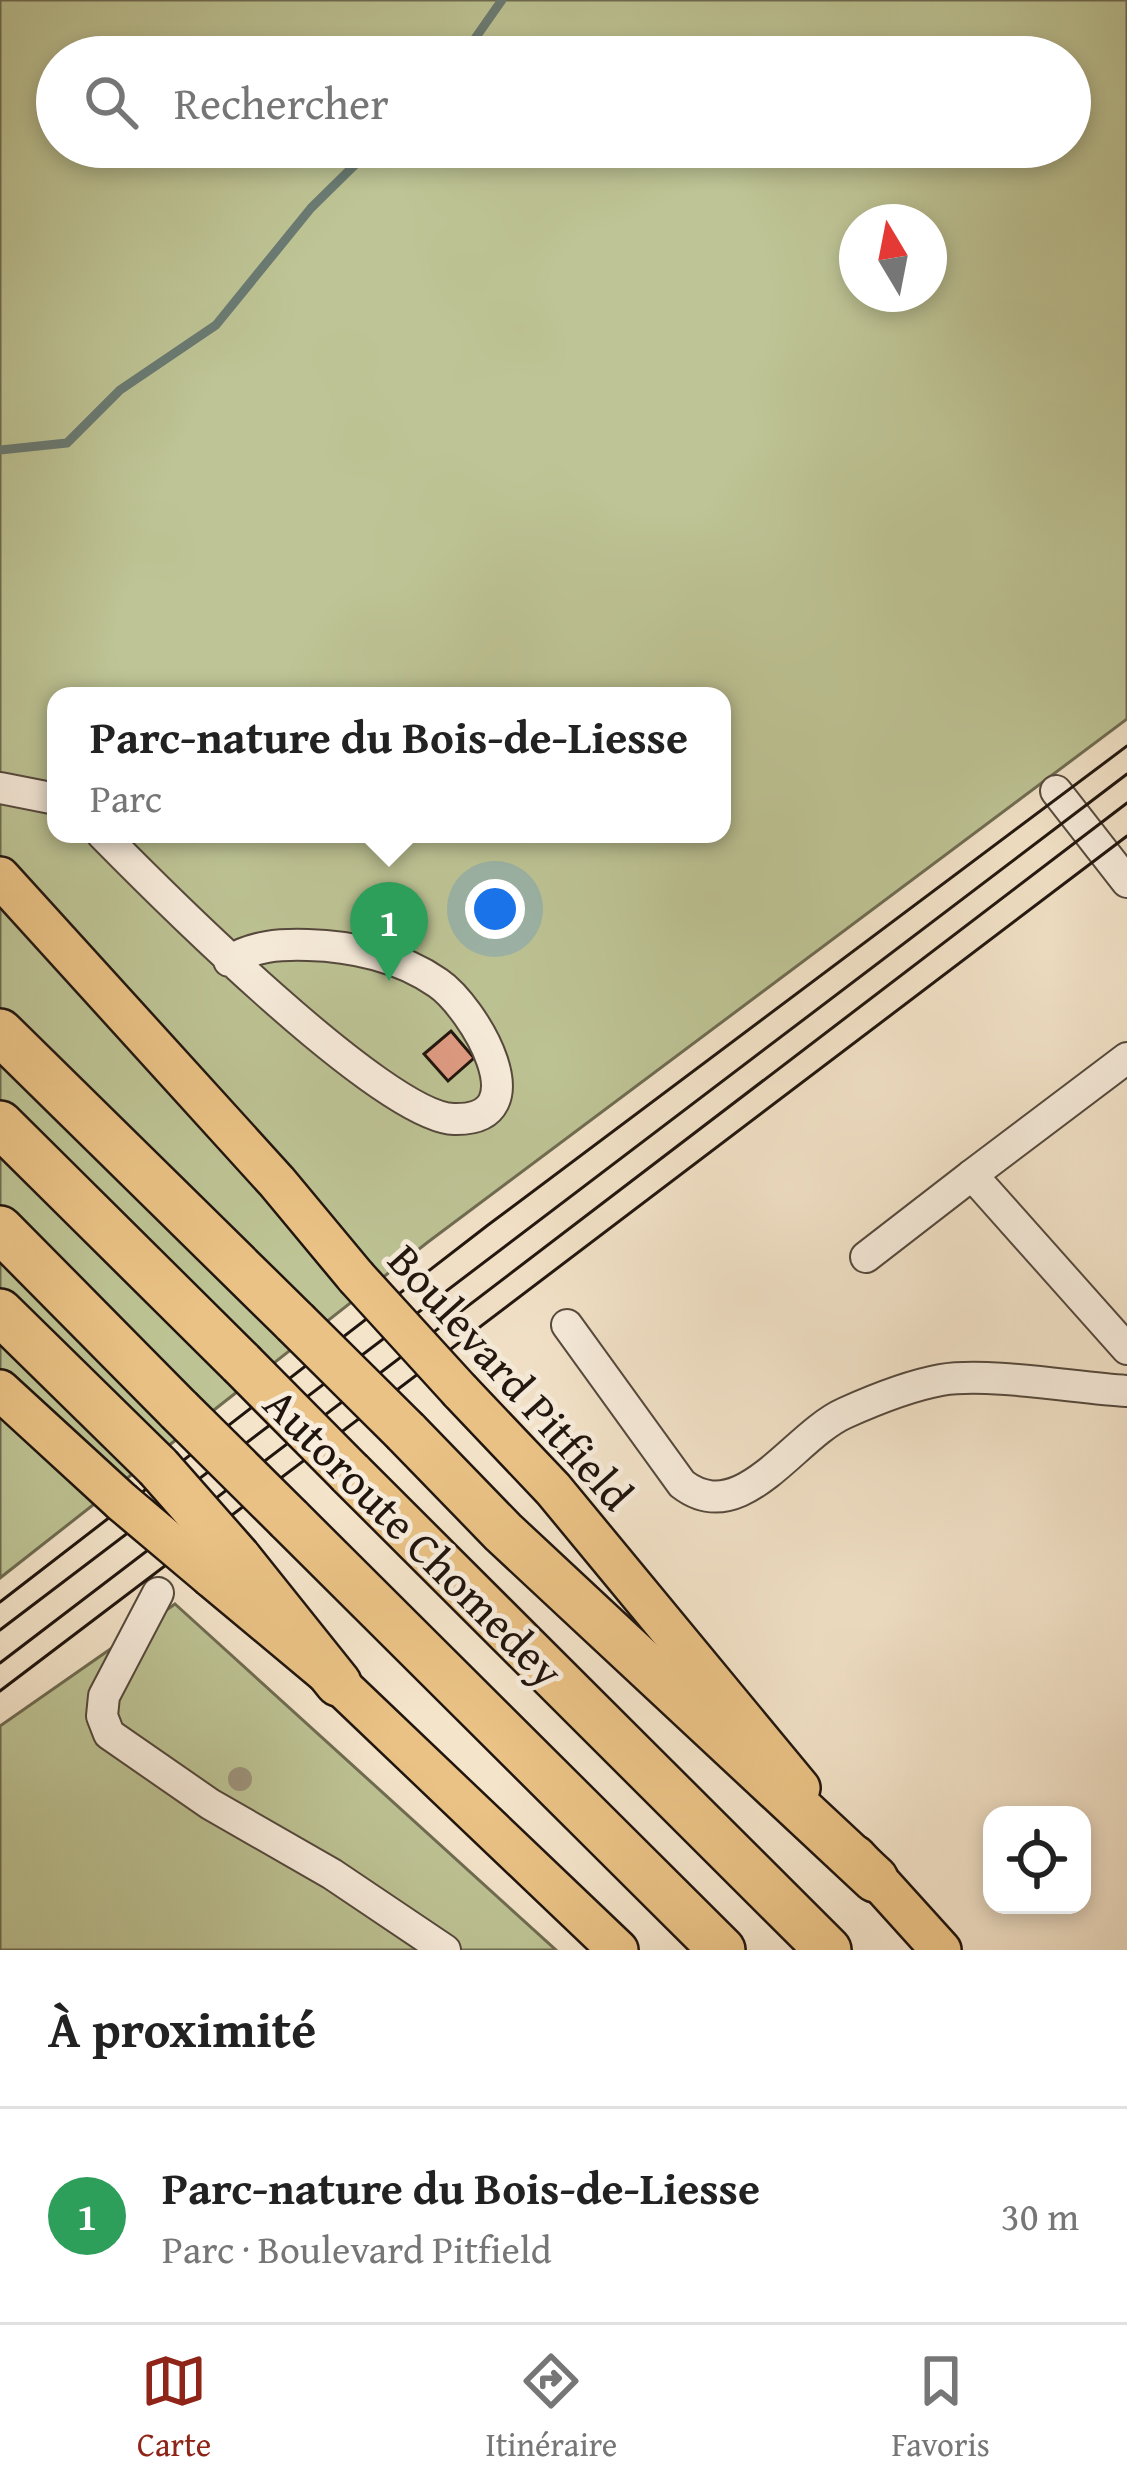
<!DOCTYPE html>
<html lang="fr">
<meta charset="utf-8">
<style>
:root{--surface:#fff;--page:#f6f6f6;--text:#222;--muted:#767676;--line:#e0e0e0;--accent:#8f2418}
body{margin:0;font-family:"Gentium Book Plus",serif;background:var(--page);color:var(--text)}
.controls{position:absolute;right:36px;bottom:36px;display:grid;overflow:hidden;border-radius:24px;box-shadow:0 6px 18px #0003}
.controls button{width:108px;height:108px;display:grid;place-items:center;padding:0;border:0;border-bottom:3px solid var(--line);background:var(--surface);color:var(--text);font:60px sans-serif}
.compass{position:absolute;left:839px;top:204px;width:108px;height:108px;border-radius:50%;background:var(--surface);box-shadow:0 6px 18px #0003;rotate:350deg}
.you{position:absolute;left:495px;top:909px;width:42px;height:42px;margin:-30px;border:9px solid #fff;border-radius:50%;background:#1a73e8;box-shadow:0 0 0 18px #1a73e833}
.badge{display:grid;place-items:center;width:78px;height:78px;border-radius:50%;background:var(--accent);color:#fff;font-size:39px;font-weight:700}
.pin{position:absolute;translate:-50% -99px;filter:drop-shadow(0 3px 6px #0008)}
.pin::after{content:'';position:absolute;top:63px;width:42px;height:36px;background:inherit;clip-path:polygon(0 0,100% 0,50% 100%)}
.popup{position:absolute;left:47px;top:687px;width:684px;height:156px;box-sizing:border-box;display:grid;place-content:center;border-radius:24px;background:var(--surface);filter:drop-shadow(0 3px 9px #0005);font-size:39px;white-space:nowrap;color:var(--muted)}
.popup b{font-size:45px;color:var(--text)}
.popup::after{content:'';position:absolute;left:50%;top:100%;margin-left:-24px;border:24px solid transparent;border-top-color:var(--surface)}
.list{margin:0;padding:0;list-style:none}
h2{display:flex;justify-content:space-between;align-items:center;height:156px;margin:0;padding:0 48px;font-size:51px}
h2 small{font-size:39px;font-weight:400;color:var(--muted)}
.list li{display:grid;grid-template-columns:78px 1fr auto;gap:36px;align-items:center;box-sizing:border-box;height:216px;padding:0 48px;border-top:3px solid var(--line)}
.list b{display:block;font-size:45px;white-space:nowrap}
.list p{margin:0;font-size:39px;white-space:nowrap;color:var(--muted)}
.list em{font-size:39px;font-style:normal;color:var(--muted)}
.icon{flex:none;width:66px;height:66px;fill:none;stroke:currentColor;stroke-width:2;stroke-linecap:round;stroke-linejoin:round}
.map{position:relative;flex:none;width:1127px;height:1950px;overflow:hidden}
.search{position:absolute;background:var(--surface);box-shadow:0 6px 18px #0003;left:36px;right:36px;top:36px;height:132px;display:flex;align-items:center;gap:30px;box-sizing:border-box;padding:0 42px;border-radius:66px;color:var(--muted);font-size:45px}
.sheet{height:372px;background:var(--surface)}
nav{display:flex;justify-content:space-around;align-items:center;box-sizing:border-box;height:168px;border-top:3px solid var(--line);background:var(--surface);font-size:33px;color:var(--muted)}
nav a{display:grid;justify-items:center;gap:6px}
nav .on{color:var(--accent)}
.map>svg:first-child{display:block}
.green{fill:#bec495;stroke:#6f6c52;stroke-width:3;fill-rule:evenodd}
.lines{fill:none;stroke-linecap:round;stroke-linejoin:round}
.stream{stroke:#6a7b73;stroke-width:9}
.building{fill:#e09c84;stroke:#20150e;stroke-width:3}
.minor-casing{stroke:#55493d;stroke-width:34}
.major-casing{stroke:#20150e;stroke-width:44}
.highway-casing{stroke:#20150e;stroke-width:50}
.minor{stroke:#f8eddd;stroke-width:30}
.major{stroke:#eac285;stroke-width:39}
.highway{stroke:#eac285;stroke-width:45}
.tram{stroke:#20150e;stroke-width:3}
.major-bridge-casing{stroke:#20150e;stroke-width:44;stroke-linecap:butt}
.highway-bridge-casing{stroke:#20150e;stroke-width:50;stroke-linecap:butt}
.major-bridge{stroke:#eac285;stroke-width:39}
.highway-bridge{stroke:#eac285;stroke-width:45}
.tree{fill:#9e947c}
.labels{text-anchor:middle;stroke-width:10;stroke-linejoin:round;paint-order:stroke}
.street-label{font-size:45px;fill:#20150e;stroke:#f8eddd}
</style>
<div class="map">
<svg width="1127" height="1950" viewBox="0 0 1127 1950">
<rect width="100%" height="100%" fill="#f4e4ca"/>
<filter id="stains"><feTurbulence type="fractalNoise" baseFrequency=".00167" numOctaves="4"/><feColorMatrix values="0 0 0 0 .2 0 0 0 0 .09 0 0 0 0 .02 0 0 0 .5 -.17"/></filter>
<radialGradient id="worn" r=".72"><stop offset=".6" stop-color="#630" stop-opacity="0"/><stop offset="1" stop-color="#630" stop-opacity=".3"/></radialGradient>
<g class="green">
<path d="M0,0H1127V719L428,1242L0,1578ZM57,57H1070V147H57ZM857,222H929V294H857ZM56,696H722V834H56Z"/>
<polygon points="175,1604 556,1950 0,1950 0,1726"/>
</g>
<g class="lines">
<g class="stream">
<polyline points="462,57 502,0"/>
<polyline points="0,450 67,443 120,390 216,325 311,208 373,147"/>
</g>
</g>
<polygon class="building" points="451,1031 474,1058 448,1081 424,1054"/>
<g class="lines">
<defs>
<g id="minor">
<polyline points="0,788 56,799"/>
<polyline points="1056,791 1127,882"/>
<path d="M102,834C158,891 384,1118 454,1119C542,1121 473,1007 438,983C401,957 352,946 308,945C280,944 253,946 229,961"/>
<polyline points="1127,1058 972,1175 1127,1349"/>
<polyline points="866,1257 972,1175"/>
<path d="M567,1325L682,1484C742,1530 793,1436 845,1413C876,1399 908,1386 941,1380C989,1372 1076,1388 1127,1391"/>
<polyline points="158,1593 104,1696 102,1716 109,1734 210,1804 332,1874 445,1950"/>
</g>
<g id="major">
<polyline points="0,877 277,1182 356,1277"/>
<polyline points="0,1390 122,1502"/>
<polyline points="460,1391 553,1489 800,1788"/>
<polyline points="211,1577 338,1683 618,1950"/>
<polyline points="856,1856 941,1950"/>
</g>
<g id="highway">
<polyline points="0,1032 295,1322"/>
<polyline points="0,1124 241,1363"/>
<polyline points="0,1229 179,1410"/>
<polyline points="0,1312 158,1467"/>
<polyline points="406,1432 503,1532 875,1879"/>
<polyline points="350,1473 828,1950"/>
<polyline points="289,1519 722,1950"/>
<polyline points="238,1558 338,1683"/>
</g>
</defs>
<use href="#minor" class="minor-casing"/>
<use href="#major" class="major-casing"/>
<use href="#highway" class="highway-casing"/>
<use href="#minor" class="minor"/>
<use href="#major" class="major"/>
<use href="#highway" class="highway"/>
<g class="tram">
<polyline points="0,1602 488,1225 1127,746"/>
<polyline points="0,1630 1127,774"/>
<polyline points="0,1663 1127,803"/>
<polyline points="0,1691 1127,836"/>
</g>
<defs>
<g id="major-bridge">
<polyline points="356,1277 460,1391"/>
<polyline points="122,1502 211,1577"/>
</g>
<g id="highway-bridge">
<polyline points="295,1322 406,1432"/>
<polyline points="241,1363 350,1473"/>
<polyline points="179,1410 289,1519"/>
<polyline points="158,1467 238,1558"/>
</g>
</defs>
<use href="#major-bridge" class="major-bridge-casing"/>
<use href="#highway-bridge" class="highway-bridge-casing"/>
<use href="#major-bridge" class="major-bridge"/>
<use href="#highway-bridge" class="highway-bridge"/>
</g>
<circle class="tree" cx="240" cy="1779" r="12"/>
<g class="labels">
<g class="street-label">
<text transform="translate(511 1377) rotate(48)" y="16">Boulevard Pitfield</text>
<text transform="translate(414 1537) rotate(45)" y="16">Autoroute Chomedey</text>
</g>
</g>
<rect width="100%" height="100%" filter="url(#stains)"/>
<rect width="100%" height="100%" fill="url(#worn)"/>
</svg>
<div class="controls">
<button><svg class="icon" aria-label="locate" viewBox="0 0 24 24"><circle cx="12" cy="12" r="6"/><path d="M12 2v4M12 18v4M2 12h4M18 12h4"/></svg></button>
</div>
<svg class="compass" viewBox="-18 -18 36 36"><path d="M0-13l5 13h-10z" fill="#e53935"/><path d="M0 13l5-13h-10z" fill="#767676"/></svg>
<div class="you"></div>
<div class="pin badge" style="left:389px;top:981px;background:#2e9e5b">1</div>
<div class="popup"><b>Parc-nature du Bois-de-Liesse</b>Parc</div>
<div class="search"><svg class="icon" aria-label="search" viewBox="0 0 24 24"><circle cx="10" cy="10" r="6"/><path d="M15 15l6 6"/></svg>Rechercher</div>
</div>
<section class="sheet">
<h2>À proximité<small></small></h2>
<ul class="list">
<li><span class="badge" style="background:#2e9e5b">1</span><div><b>Parc-nature du Bois-de-Liesse</b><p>Parc · Boulevard Pitfield</p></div><em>30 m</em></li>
</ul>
</section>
<nav>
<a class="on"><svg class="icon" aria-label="map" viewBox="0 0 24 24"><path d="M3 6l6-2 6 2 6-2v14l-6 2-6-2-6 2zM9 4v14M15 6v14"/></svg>Carte</a>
<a><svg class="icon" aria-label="directions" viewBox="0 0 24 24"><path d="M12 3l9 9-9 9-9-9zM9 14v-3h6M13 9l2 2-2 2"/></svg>Itinéraire</a>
<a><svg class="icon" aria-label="saved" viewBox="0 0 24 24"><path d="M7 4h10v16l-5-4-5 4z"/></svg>Favoris</a>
</nav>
